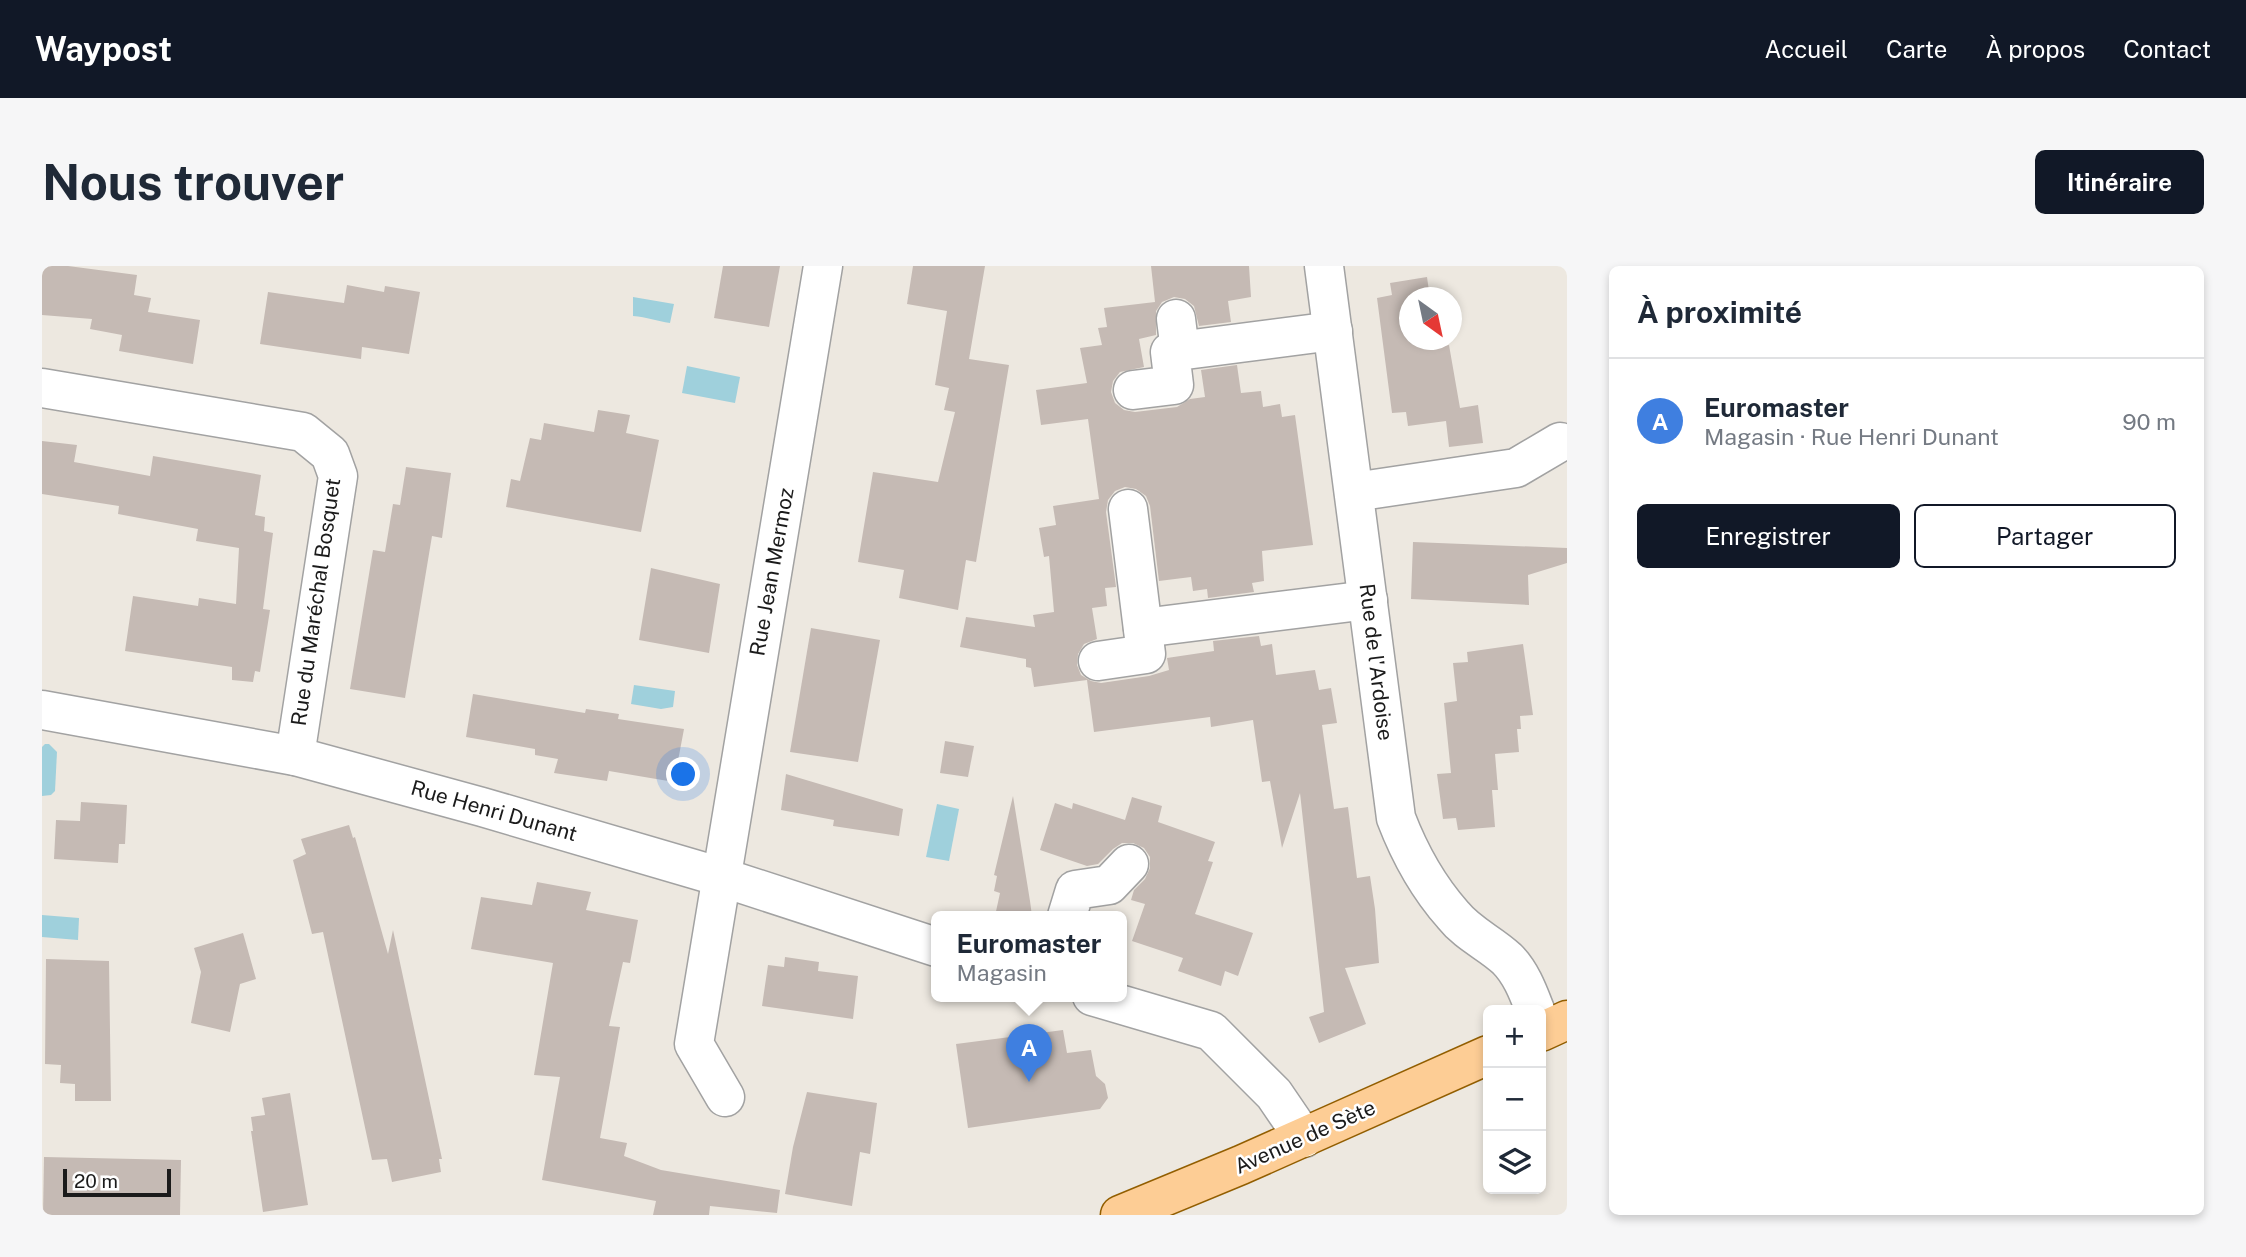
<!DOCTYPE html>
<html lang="fr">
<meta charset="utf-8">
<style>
:root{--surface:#fff;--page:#f6f6f7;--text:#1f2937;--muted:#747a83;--line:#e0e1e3;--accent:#111827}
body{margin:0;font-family:"Public Sans",sans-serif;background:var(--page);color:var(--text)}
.controls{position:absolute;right:21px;bottom:21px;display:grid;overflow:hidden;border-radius:10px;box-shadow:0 4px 10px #0003}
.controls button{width:63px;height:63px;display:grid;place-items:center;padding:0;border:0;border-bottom:2px solid var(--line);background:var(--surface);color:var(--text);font:35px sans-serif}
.compass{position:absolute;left:1357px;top:21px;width:63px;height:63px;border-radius:50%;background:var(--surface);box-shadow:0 4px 10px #0003;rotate:147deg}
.scale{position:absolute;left:21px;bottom:18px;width:108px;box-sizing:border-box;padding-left:7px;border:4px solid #1b1b1b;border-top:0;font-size:19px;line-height:24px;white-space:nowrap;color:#1b1b1b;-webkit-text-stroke:5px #fff;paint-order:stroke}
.you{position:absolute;left:642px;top:509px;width:24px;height:24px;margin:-18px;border:5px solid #fff;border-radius:50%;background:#1a73e8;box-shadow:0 0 0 10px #1a73e833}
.badge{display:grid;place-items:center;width:46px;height:46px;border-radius:50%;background:var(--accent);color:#fff;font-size:23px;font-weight:700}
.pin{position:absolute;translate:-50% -58px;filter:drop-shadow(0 2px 4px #0008)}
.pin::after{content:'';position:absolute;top:37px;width:24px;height:21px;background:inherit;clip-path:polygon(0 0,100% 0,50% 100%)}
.popup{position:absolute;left:889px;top:645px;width:196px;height:91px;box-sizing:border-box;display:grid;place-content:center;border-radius:10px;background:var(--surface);filter:drop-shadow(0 2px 5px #0005);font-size:23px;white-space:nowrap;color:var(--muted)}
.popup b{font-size:26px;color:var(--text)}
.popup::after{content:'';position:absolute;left:50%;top:100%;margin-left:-14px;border:14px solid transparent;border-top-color:var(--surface)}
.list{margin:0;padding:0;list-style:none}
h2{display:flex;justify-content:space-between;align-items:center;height:91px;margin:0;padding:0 28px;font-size:30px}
h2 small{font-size:23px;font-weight:400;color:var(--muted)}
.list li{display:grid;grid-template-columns:46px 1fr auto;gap:21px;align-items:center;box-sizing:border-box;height:126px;padding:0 28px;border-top:2px solid var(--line)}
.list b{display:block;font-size:26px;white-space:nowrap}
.list p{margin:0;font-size:23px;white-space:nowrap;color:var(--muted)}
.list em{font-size:23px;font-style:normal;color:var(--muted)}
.actions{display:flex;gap:14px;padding:21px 28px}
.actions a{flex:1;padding:16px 0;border:2px solid var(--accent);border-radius:10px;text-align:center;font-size:24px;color:var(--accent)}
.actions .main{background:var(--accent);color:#fff}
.icon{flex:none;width:38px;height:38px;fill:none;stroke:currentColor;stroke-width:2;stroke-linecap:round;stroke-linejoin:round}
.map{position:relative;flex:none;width:1525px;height:949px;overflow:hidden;border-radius:10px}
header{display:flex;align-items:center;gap:42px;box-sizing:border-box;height:98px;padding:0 35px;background:var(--accent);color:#fff}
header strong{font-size:33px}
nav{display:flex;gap:38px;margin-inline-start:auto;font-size:24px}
.intro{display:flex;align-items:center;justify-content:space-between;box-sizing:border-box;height:168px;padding:0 42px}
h1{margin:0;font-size:49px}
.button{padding:18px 32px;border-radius:10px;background:var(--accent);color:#fff;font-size:24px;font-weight:700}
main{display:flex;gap:42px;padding:0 42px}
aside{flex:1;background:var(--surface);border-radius:10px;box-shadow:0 4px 10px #0003}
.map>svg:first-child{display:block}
.water{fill:#9fd0dc}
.building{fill:#c5bab4}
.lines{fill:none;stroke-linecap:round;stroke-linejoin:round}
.minor-casing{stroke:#a2a2a2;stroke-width:41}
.major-casing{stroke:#925e00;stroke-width:41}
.minor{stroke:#fff;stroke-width:38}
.major{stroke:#fdcd95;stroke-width:38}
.labels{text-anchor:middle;stroke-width:5;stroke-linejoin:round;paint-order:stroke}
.street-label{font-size:21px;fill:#1b1b1b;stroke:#fff}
</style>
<header>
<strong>Waypost</strong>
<nav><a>Accueil</a><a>Carte</a><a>À propos</a><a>Contact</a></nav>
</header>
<div class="intro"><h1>Nous trouver</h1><a class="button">Itinéraire</a></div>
<main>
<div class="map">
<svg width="1525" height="949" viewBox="0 0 1525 949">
<rect width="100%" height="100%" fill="#ede8e0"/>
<g class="water">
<path d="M591,31L632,38L628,57C615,55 605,51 591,50Z"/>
<polygon points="645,100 698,111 693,137 640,127"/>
<polygon points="592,419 633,425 631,441 619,443 589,438"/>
<polygon points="3,478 7,478 15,486 13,525 9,529 0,530 0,481"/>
<polygon points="895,538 917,543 907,595 884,591"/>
<polygon points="0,649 37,652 36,674 0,671"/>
</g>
<g class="building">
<polygon points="0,0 26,0 95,9 92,29 109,32 106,46 158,54 151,98 77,85 80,69 48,63 50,53 0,49"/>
<polygon points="681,0 738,0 727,61 672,52"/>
<polygon points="871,0 943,0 927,93 967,99 934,296 924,294 916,344 857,332 862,304 816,296 831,206 896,216 913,146 902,144 907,122 893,119 905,45 865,38"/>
<polygon points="1109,0 1207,0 1209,31 1186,35 1189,56 1157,60 1152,40 1143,33 1132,31 1120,36 1114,45 1114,69 1097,73 1102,101 1078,106 1071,115 1069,126 1073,137 1082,144 1093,146 1135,141 1148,133 1163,131 1159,104 1195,99 1199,127 1219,125 1221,141 1238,138 1240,151 1253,149 1271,279 1220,285 1222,315 1210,317 1212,326 1166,332 1165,323 1151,325 1149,311 1117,315 1108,240 1104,230 1094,223 1083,221 1073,225 1066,234 1064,246 1074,321 1063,322 1065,340 1050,342 1055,373 1042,378 1036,388 1035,399 1039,409 1049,415 1059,417 1107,410 1127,404 1125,392 1172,385 1171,375 1217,370 1219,380 1230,378 1234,409 1273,404 1277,424 1289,422 1295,457 1280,459 1292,543 1306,541 1315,612 1328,610 1333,643 1337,697 1303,702 1324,758 1277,777 1267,751 1282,746 1258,527 1240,582 1228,515 1220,516 1211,454 1169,461 1168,451 1052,466 1045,414 992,421 989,402 984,401 984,393 918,381 924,351 993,361 991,349 1012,346 1007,290 1002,291 997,262 1014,259 1011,240 1057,233 1046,153 999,159 994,124 1045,117 1038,82 1060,79 1056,62 1065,61 1062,42 1113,36"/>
<polygon points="1385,11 1388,32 1368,32 1368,74 1393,74 1394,81 1407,79 1418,142 1436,139 1441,177 1407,181 1404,155 1366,160 1364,146 1350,147 1335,32 1350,29 1348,17"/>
<polygon points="305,19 342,26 343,20 378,26 367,88 320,81 319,93 218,78 226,26 302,37"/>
<polygon points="556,144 588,149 584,167 617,174 599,266 464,241 469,213 478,215 488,172 499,174 502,157 552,166"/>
<polygon points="0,175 35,179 32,196 108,210 111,190 219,209 213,249 223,251 222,265 231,267 221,343 228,344 218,406 213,405 211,416 190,414 190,401 83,385 91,330 156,340 157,332 194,338 197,282 154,275 156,263 76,248 77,240 0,228"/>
<polygon points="364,201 409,207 400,272 390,270 363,432 308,423 331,284 343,286 351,238 358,239"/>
<polygon points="1371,276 1525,282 1525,297 1486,309 1487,339 1369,333"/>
<polygon points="609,302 678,318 667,387 597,374"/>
<polygon points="769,362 838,374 816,496 748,486"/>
<polygon points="1481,378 1491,449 1478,450 1479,463 1475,463 1477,486 1453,488 1456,524 1450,524 1453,561 1416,564 1414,552 1401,553 1395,508 1409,507 1402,437 1415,435 1411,397 1426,396 1425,386"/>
<polygon points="431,428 543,447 544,443 577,448 576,453 642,463 632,516 567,505 565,515 512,507 516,493 493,489 493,483 424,471"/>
<polygon points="903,475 932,480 926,511 898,507"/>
<polygon points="744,508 861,543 857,570 791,560 792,554 739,544"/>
<polygon points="971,530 988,635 990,650 953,650 958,627 952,625 955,610 952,609"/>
<polygon points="1090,531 1120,540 1116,556 1173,576 1166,595 1171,596 1153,648 1211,667 1196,710 1183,705 1179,720 1136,705 1141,692 1090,675 1103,638 1089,634 1092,624 1103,613 1108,602 1108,591 1102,582 1091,577 1080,577 1071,583 1056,598 1045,600 998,584 1013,537 1030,543 1031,537 1083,554"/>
<polygon points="39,536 85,539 83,578 77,578 76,597 12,593 14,554 38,555"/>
<polygon points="307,559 311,572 313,571 346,688 351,664 400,893 397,893 399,906 350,916 345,893 330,894 281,666 270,668 251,594 264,588 259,573"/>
<polygon points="495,616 549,626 544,644 596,654 588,697 581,696 567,760 578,761 558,872 585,877 582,890 619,904 738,924 735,947 668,940 667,949 611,949 614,935 500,914 518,811 492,809 511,697 429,683 439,631 490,639"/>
<polygon points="201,667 214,713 198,718 188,766 149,757 159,706 152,682"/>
<polygon points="743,691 777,696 776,705 816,710 811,753 720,740 726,699 742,701"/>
<polygon points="4,693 67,695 69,835 33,835 33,818 18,817 19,799 3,798"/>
<polygon points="1021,764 1025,787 1049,784 1054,810 1063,818 1066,832 1058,843 926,862 914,778"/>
<polygon points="765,826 835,837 828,888 818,886 810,940 743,928 751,881"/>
<polygon points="248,827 266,939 221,946 209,865 211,865 209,851 223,849 220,832"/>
<polygon points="2,891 139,894 138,949 1,949"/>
</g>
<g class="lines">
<defs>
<g id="minor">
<path d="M1282,0L1354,552C1367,586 1387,622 1411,649C1426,668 1448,677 1465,693C1479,707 1486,726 1493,744"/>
<polyline points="1134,53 1138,85"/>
<polyline points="0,122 261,166 288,188 296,210 253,490"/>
<polyline points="1091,124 1132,119 1128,86 1291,65"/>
<polyline points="1312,226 1474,202 1518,176"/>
<polyline points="1101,362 1326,334"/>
<polyline points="1056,395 1104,388 1086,243"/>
<polyline points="0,444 253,490 440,541 679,611 894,681"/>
<polyline points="1025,650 1033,624 1067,619 1087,598"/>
<polyline points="1050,730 1169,765 1232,828 1262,872"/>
<polyline points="683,831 652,778 781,0"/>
</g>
<g id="major">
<polyline points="1499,766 1525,754"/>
<polyline points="1078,949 1199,899 1446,789"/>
</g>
</defs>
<use href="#minor" class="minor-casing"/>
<use href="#major" class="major-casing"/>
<use href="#minor" class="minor"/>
<use href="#major" class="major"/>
</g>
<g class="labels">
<g class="street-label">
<text transform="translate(730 306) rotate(-80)" y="7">Rue Jean Mermoz</text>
<text transform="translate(274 336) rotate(-82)" y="7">Rue du Maréchal Bosquet</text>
<text transform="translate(1334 396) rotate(83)" y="7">Rue de l'Ardoise</text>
<text transform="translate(452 545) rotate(16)" y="7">Rue Henri Dunant</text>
<text transform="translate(1263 871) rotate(-24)" y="7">Avenue de Sète</text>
</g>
</g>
</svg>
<div class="controls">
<button>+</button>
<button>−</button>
<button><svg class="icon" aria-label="layers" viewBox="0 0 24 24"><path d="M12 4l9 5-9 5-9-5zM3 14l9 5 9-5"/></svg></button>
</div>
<svg class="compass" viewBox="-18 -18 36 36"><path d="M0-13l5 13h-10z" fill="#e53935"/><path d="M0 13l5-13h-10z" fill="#747a83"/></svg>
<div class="scale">20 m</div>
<div class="you"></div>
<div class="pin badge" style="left:987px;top:816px;background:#3f7fe0">A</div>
<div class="popup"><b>Euromaster</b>Magasin</div>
</div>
<aside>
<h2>À proximité<small></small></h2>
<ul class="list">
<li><span class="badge" style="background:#3f7fe0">A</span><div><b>Euromaster</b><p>Magasin · Rue Henri Dunant</p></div><em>90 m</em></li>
</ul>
<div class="actions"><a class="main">Enregistrer</a><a>Partager</a></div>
</aside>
</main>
